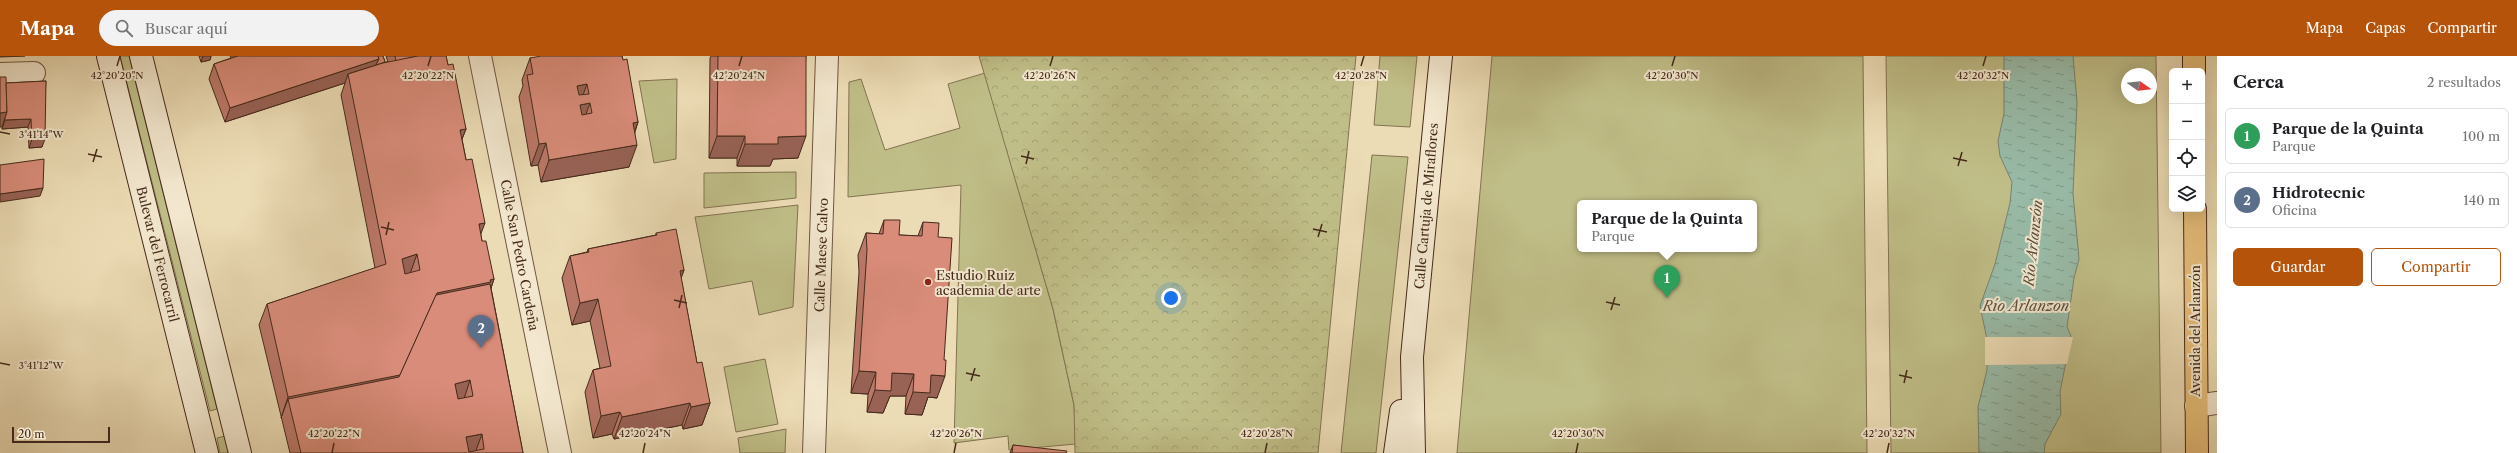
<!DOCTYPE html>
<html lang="es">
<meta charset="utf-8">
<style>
:root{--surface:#fff;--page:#f2f2f2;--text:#202124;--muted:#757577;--line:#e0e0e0;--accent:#b45309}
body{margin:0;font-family:"Libre Caslon Text",serif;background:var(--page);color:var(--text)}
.controls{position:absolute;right:12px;top:12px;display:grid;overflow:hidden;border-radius:6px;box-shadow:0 4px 16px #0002}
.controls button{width:36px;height:36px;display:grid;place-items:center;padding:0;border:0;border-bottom:1px solid var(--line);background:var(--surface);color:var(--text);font:20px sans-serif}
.compass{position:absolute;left:2121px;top:12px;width:36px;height:36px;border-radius:50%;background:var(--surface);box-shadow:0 4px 16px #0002;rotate:104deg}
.scale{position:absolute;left:12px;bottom:10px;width:98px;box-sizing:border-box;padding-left:4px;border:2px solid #462a1a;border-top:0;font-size:11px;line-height:14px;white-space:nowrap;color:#462a1a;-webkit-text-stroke:3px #f3e8cf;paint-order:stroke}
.you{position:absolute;left:1171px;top:242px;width:14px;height:14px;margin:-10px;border:3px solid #fff;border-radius:50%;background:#1a73e8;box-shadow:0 0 0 6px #1a73e833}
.badge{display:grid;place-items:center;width:26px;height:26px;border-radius:50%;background:var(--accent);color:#fff;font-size:13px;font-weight:700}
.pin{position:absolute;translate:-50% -33px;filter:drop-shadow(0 1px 2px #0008)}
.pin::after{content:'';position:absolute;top:21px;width:14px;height:12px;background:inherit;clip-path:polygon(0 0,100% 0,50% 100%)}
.popup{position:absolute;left:1577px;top:144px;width:180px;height:52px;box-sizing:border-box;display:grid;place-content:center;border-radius:6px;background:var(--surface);filter:drop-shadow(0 1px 3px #0005);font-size:13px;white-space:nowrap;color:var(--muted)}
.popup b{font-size:15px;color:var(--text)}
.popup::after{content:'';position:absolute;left:50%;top:100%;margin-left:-8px;border:8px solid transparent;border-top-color:var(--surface)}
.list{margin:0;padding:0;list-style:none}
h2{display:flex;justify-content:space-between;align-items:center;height:52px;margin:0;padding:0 16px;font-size:17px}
h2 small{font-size:13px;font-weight:400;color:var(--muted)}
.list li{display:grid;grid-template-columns:26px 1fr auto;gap:12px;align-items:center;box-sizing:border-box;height:56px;margin:0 8px 8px;padding:0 8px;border:1px solid var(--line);border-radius:6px}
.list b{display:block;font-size:15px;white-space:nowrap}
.list p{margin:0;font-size:13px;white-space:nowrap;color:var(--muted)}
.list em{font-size:13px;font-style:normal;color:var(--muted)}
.actions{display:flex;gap:8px;padding:12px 16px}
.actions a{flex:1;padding:9px 0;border:1px solid var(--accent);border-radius:6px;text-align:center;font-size:14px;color:var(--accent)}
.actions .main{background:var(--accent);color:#fff}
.icon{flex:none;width:22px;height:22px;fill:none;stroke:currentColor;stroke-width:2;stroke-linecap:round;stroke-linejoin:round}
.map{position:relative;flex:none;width:2217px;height:397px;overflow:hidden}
header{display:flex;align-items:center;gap:24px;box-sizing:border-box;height:56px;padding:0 20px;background:var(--accent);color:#fff}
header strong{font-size:19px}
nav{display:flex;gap:22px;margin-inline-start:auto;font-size:14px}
.search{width:280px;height:36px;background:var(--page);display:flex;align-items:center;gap:10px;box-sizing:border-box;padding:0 14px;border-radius:22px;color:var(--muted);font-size:15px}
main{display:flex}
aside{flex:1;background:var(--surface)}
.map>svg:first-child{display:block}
.green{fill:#c0be88;stroke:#837451;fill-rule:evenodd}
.park{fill:url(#park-crowns);stroke:#837451}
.water{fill:url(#water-ripples);stroke:#788270}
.pier{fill:#ecdcb5}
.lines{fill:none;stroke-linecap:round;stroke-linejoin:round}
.street-casing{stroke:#705641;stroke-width:24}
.secondary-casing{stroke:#462a1a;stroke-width:24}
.highway-casing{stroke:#462a1a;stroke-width:24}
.street{stroke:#f3e8cf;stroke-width:22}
.secondary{stroke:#f3e8cf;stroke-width:22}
.highway{stroke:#e6be7a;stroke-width:22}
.wall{fill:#bb7869;stroke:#462a1a}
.shaded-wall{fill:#986255;stroke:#462a1a}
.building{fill:#d98c7a;stroke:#462a1a;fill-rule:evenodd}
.ticks{fill:none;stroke:#462a1a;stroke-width:1.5}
.poi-dot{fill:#8f2418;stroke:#f3e8cf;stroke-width:1.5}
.labels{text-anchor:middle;stroke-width:4;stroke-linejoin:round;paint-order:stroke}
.street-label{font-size:13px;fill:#462a1a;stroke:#f3e8cf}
.poi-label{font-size:13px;fill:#462a1a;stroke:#f3e8cf;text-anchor:start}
.water-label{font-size:14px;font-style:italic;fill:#5b4e3e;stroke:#f3e8cf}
.ticks-label{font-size:10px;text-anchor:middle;fill:#462a1a;stroke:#f3e8cf;stroke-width:4;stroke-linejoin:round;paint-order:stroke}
</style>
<header>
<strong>Mapa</strong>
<div class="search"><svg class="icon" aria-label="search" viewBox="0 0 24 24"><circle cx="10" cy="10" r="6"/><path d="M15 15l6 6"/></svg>Buscar aquí</div>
<nav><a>Mapa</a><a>Capas</a><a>Compartir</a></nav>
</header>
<main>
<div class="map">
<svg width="2217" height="397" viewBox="0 0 2217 397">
<defs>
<pattern id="park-crowns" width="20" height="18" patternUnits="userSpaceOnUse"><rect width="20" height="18" fill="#c0be88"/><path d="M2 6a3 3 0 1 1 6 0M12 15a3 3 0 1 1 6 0" fill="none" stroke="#a6a375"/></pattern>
<pattern id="water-ripples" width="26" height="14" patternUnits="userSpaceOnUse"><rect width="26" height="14" fill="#99bca9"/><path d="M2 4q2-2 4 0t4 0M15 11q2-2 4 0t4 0" fill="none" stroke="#7f9989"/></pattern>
</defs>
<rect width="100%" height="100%" fill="#ecdcb5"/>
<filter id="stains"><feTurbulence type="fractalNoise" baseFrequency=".005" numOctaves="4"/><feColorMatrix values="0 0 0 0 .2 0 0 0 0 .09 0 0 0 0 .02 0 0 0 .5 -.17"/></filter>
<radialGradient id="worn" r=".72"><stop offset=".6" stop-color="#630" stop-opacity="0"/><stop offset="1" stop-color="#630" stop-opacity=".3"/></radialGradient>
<g class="green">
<polygon points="120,0 129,0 217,353 210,355"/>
<polygon points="1380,0 1417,0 1410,71 1374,69"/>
<path d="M1492,0H1863L1867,397H1457ZM1580,147H1754V193H1580Z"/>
<path d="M1886,0H2156L2161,397H1891ZM2127,18H2151V42H2127Z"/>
<polygon points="985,17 1053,253 1074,349 1076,388 1009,394 1008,380 954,387 961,129 848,141 849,26 861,23 885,94 960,72 948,28"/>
<polygon points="677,23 676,103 654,107 639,25"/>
<polygon points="1372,99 1408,101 1376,397 1341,397"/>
<polygon points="796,116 796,142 704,152 704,117"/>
<polygon points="798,149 793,251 759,259 752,225 709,233 695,161"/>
<polygon points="765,303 778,368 736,376 724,311"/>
<polygon points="786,373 785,397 740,397 738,382"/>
<polygon points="225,380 230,397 220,397 217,382"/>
</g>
<polygon class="park" points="979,0 1356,0 1318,397 1075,397 1074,349 1053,253"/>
<polygon class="water" points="2004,0 2073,0 2077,46 2073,137 2079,203 2074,222 2067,271 2071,280 2060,336 2061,358 2045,388 2044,397 1979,397 1978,351 1987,314 1987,283 1980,250 1995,208 2010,147 2012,126 2000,100 1998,85 2004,58"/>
<polygon class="pier" points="1985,281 2073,281 2067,308 1985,309"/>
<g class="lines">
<defs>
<g id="street">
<polyline points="480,0 560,397"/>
<polyline points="0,18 34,17"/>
<polyline points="2196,350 2217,347"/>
<polyline points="814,397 827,0"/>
</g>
<g id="secondary">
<polyline points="108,0 207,397"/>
<polyline points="141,0 240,397"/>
<polyline points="1395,397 1401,355"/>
<polyline points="1414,397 1412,301 1441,0"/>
</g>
<g id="highway">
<polyline points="2194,0 2194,15"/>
<polyline points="2195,153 2197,397"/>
</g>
</defs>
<use href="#street" class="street-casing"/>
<use href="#secondary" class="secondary-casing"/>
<use href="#highway" class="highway-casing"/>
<use href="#street" class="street"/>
<use href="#secondary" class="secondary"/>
<use href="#highway" class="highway"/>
</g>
<g class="wall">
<polygon points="199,0 211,0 210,4 201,6"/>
<polygon points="230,0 383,0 385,6 388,6 386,0 446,0 448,9 466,73 462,83 482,185 494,223 491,232 523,397 290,397 259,269 267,248 375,212 341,39 345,27 225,66 209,23 214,8 231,2"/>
<polygon points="622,0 638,66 635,76 629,111 541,126 538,109 531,110 519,41 523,30 522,24 530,2"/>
<polygon points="711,0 806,0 798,102 773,103 770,110 737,110 737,102 709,102 710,2"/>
<polygon points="46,25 42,91 29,92 28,71 2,73 6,27"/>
<polygon points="884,164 899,179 918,180 923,166 938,181 937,342 928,341 922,359 905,358 906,340 890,340 883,357 867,356 868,338 851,337 859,216 858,199 866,177 879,178"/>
<polygon points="656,177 684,214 681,222 697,307 710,347 702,369 683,373 682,369 614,383 612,378 593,382 585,336 593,314 600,312 590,265 572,269 562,222 570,200 587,196 588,193 656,179"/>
<polygon points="1013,389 1066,397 1010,397"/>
</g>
<g class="shaded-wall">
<polygon points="0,0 25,0 0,1"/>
<polygon points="203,0 211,0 210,4 201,6"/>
<polygon points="379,3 376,9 348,18 345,27 225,66 230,52"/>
<polygon points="587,28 579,50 577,30"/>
<polygon points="590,47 582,69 580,49"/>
<polygon points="7,56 2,71 0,71 0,57"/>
<polygon points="31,63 28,71 2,73 5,64"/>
<polygon points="638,66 630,88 633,67"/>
<polygon points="466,73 458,93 460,74"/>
<polygon points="717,80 745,80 737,102 709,102"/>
<polygon points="806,80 798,102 773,103 770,110 737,110 745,88 778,81"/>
<polygon points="32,83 45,83 42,91 29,92"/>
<polygon points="546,87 538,109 531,110 539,88"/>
<polygon points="637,89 629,111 541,126 549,104"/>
<polygon points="43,132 40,140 0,146 0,138"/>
<polygon points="485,167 477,188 479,168"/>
<polygon points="417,198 410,218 394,224 402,203"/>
<polygon points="684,214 676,236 680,215"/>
<polygon points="494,223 487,244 392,339 288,343 281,362 288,341 437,237"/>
<polygon points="598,243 590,265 572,269 580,247"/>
<polygon points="859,315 876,316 868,338 851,337"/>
<polygon points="892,317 914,318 906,340 890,340 883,357 867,356 875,334"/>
<polygon points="931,319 945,320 937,342 928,341 922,359 905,358 913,336"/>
<polygon points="470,324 464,343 448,346 455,328"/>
<polygon points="690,347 682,369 614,383 622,361"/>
<polygon points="710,347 702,369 683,373 691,351"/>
<polygon points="620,356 612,378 593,382 601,360"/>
<polygon points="482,378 475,397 460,397 466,381"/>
</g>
<g class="building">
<polygon points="238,0 378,0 379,3 230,52 214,8"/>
<polygon points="378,0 383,0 385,6 376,9 379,3"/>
<polygon points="395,0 418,0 396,5"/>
<path d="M418,0H446L448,9L453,8L466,73L460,74L466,104L472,103L485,167L479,168L482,185H486L494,223L490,224L491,226L437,237L400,319L288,341L267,248L386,208L348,18L383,7ZM417,198L420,214L405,218L402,203Z"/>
<path d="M541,0H622L623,4L627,3L638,66L633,67L637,89L549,104L546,87L539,88L527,19L533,18L530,2ZM587,28L589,38L579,39L577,30ZM590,47L592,57L582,59L580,49Z"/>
<polygon points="718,0 806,0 806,80 778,81 778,88 745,88 745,80 717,80"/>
<polygon points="0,21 6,21 7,56 0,57"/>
<polygon points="46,25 45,83 32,83 31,63 5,64 5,62 7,56 6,27"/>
<polygon points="44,103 43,132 0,138 0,109"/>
<polygon points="884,164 900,164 899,179 922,180 923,166 939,167 938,181 952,182 944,304 946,304 945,320 931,319 930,337 913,336 914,318 892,317 891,335 875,334 876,316 859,315 867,194 866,177 883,178"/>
<polygon points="676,173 684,214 680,215 697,307 702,306 710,347 691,351 690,347 622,361 620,356 601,360 593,314 611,310 598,243 580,247 570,200 589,196 588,193 657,179 656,177"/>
<path d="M490,228L523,397H301L288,343L399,321L436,239ZM470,324L473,340L458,343L455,328ZM482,378L484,393L469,396L466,381Z"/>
<polygon points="1013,389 1067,395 1066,397 1012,397"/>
</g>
<path class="ticks" d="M117,10L120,0M428,10L431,0M739,10L742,0M1050,10L1053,0M1361,10L1364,0M1672,10L1675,0M1983,10L1986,0M0,76L10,78M88,98L102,101M1021,100L1034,103M1953,102L1967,105M93,106L97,93M1026,108L1029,95M1958,110L1962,96M381,171L394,174M1313,173L1327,176M386,179L389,166M1318,181L1322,168M674,244L687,247M1606,246L1620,249M679,252L682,239M1611,254L1615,241M0,307L10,309M966,317L980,320M1899,319L1912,322M971,325L975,312M1904,327L1907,314M332,397L334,387M643,397L645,387M954,397L956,387M1265,397L1267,387M1576,397L1578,387M1887,397L1889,387"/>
<circle class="poi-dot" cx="928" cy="226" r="4"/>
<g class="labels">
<g class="street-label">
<text transform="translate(1426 150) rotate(-85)" y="5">Calle Cartuja de Miraflores</text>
<text transform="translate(158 198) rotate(76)" y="5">Bulevar del Ferrocarril</text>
<text transform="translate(520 199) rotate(79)" y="5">Calle San Pedro Cardeña</text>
<text transform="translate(821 199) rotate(-88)" y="5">Calle Maese Calvo</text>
<text transform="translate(2195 275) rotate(-90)" y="5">Avenida del Arlanzón</text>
</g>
<g class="poi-label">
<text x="936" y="224">Estudio Ruiz<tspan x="936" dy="15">academia de arte</tspan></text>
</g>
<g class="water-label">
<text transform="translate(2033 187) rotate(-84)" y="5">Río Arlanzón</text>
<text x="2026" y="255">Río Arlanzon</text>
</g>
</g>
<g class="ticks-label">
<text x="117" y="23">42°20'20"N</text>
<text x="428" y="23">42°20'22"N</text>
<text x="739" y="23">42°20'24"N</text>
<text x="1050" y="23">42°20'26"N</text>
<text x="1361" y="23">42°20'28"N</text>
<text x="1672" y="23">42°20'30"N</text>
<text x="1983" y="23">42°20'32"N</text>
<text x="41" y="82">3°41'14"W</text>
<text x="41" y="313">3°41'12"W</text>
<text x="334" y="381">42°20'22"N</text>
<text x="645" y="381">42°20'24"N</text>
<text x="956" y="381">42°20'26"N</text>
<text x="1267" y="381">42°20'28"N</text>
<text x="1578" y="381">42°20'30"N</text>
<text x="1889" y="381">42°20'32"N</text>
</g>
<rect width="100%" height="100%" filter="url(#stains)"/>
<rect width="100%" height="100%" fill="url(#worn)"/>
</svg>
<div class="controls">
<button>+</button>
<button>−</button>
<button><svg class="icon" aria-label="locate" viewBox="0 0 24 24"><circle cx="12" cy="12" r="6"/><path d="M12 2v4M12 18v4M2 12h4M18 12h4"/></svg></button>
<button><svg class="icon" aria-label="layers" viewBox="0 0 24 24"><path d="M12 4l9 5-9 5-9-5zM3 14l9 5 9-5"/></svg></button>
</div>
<svg class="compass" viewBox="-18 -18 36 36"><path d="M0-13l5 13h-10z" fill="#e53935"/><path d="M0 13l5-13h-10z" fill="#757577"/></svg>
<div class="scale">20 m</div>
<div class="you"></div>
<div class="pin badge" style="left:1667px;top:242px;background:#2e9e5b">1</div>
<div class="popup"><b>Parque de la Quinta</b>Parque</div>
<div class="pin badge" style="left:481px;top:292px;background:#5c6f8a">2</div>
</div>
<aside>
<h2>Cerca<small>2 resultados</small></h2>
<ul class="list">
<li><span class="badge" style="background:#2e9e5b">1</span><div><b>Parque de la Quinta</b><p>Parque</p></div><em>100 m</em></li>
<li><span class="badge" style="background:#5c6f8a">2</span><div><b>Hidrotecnic</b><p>Oficina</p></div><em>140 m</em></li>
</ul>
<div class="actions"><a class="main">Guardar</a><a>Compartir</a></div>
</aside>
</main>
